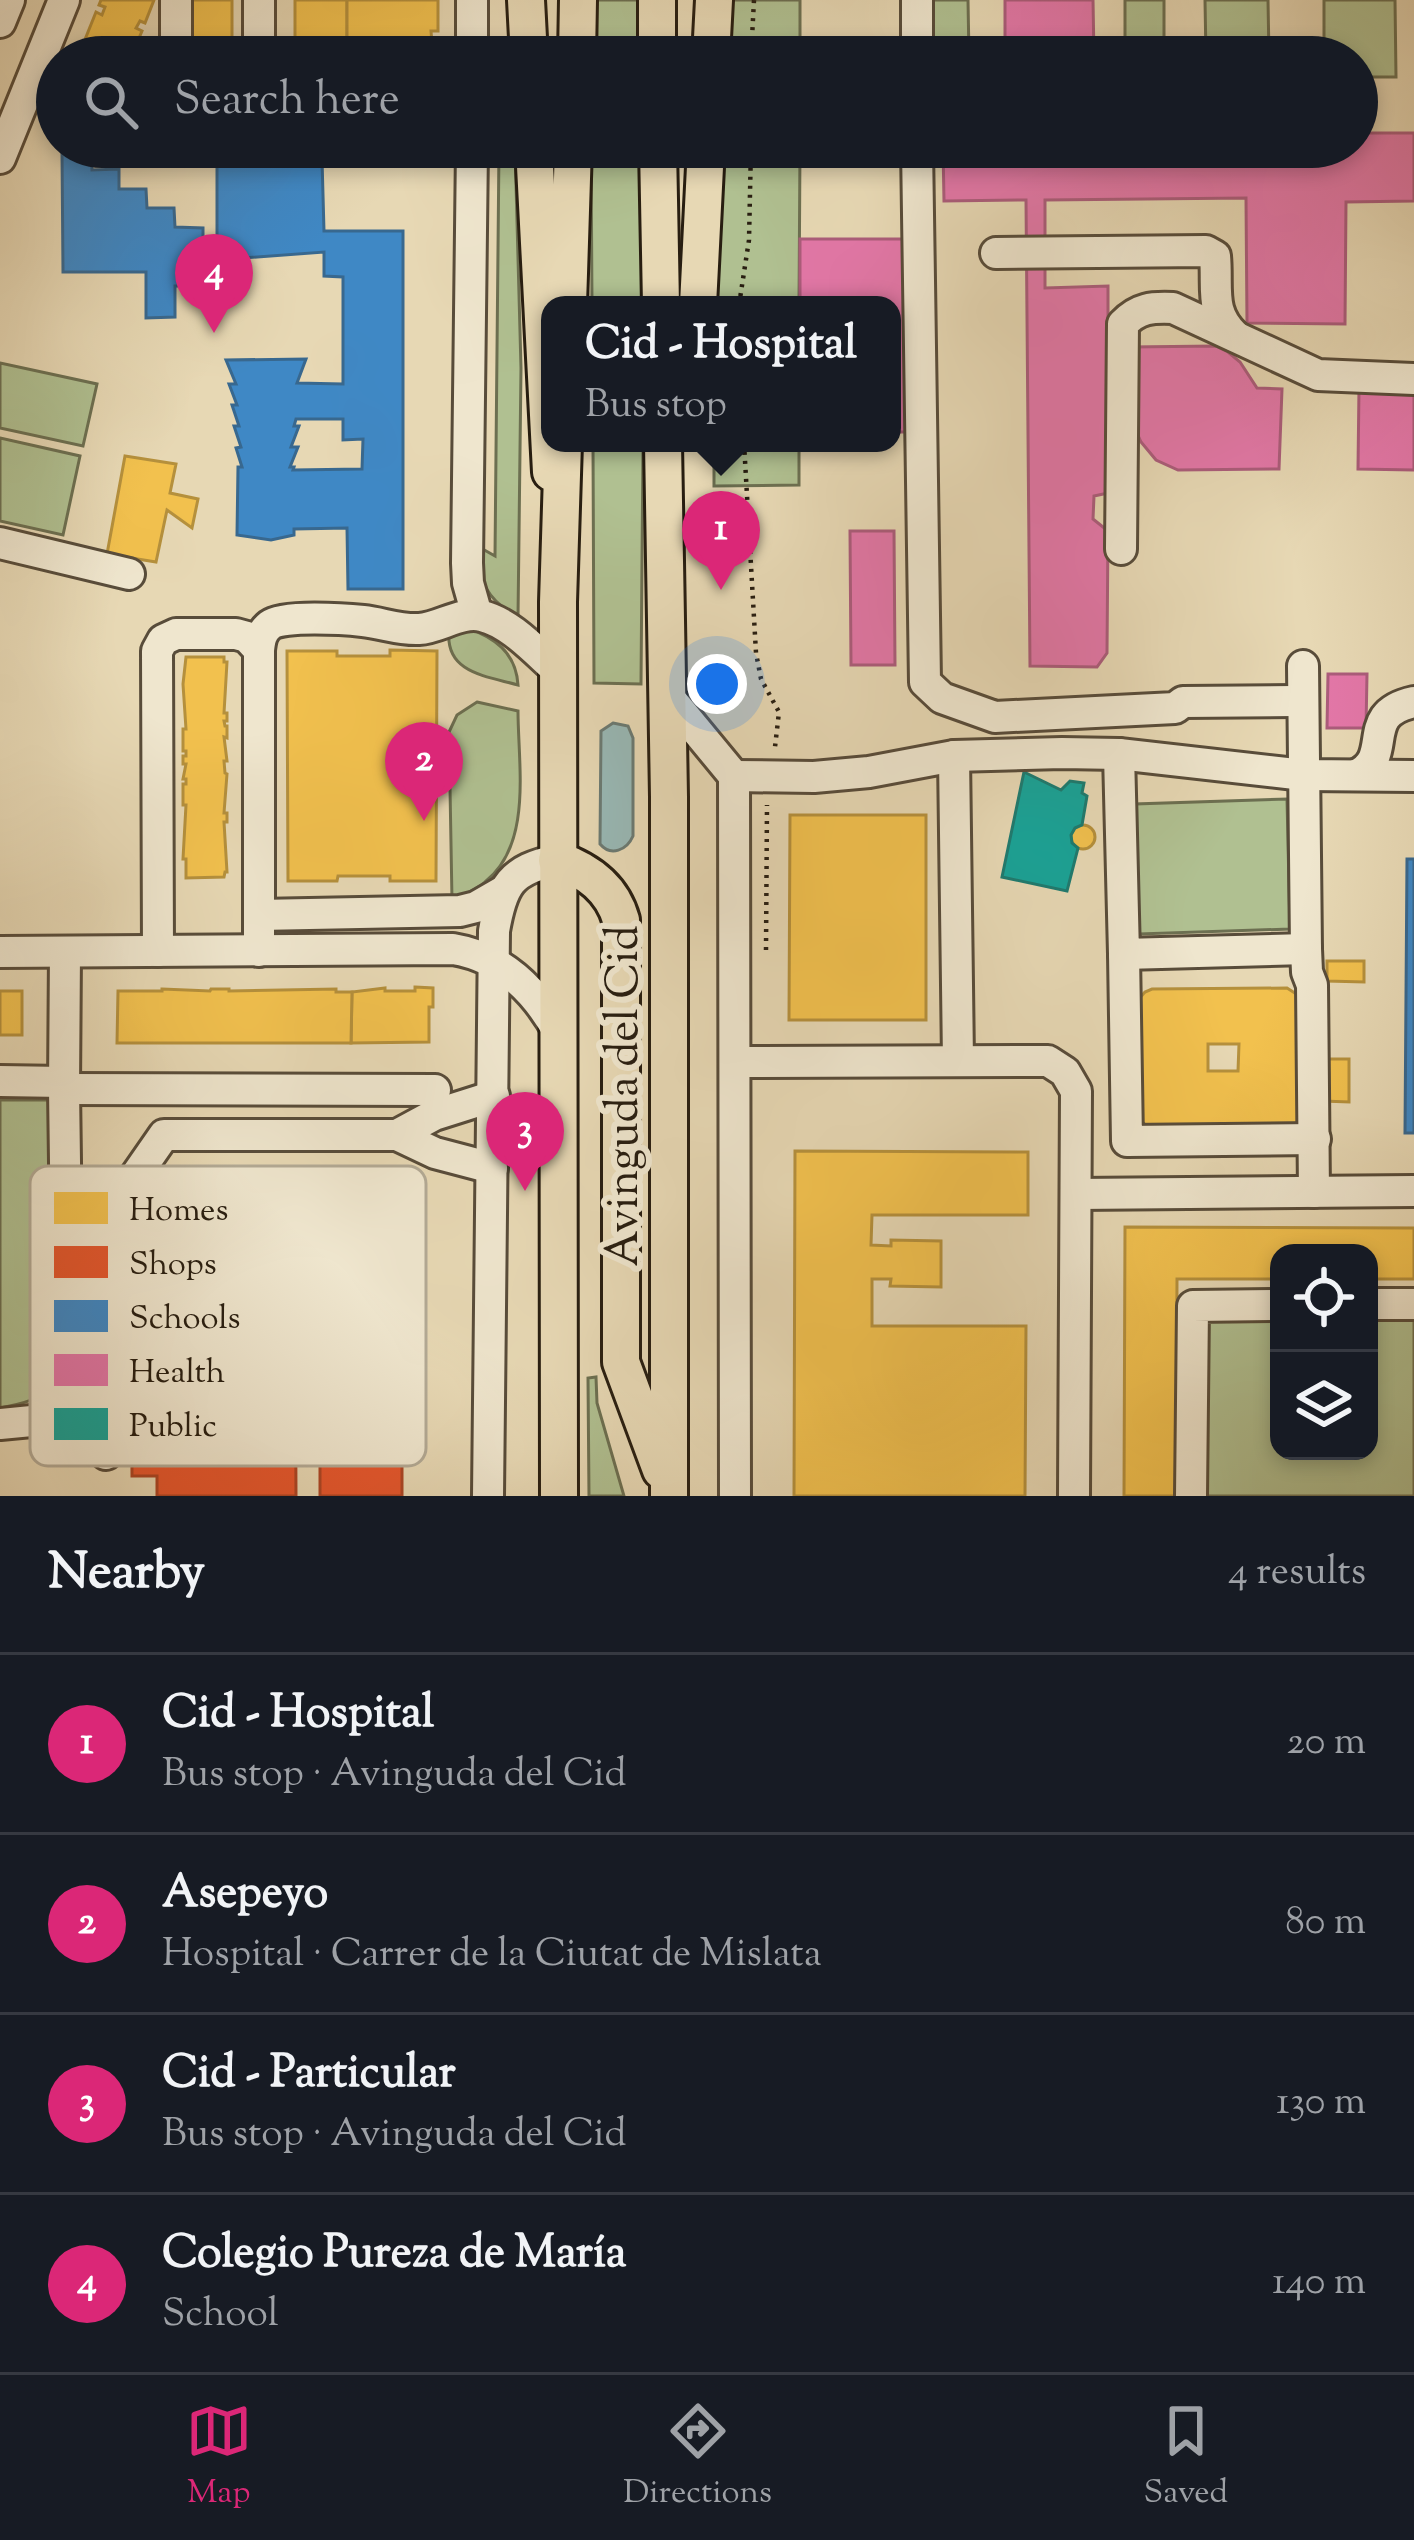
<!DOCTYPE html>
<meta charset="utf-8">
<style>
:root{--surface:#171b24;--page:#242831;--text:#f1f3f6;--muted:#9ea1a6;--line:#363941;--accent:#db2777}
body{margin:0;font-family:"Sorts Mill Goudy",serif;background:var(--page);color:var(--text)}
.controls{position:absolute;right:36px;bottom:36px;display:grid;overflow:hidden;border-radius:24px;box-shadow:0 6px 18px #0003}
.controls button{width:108px;height:108px;display:grid;place-items:center;padding:0;border:0;border-bottom:3px solid var(--line);background:var(--surface);color:var(--text);font:60px sans-serif}
.you{position:absolute;left:717px;top:684px;width:42px;height:42px;margin:-30px;border:9px solid #fff;border-radius:50%;background:#1a73e8;box-shadow:0 0 0 18px #1a73e833}
.badge{display:grid;place-items:center;width:78px;height:78px;border-radius:50%;background:var(--accent);color:#fff;font-size:39px;font-weight:700}
.pin{position:absolute;translate:-50% -99px;filter:drop-shadow(0 3px 6px #0008)}
.pin::after{content:'';position:absolute;top:63px;width:42px;height:36px;background:inherit;clip-path:polygon(0 0,100% 0,50% 100%)}
.popup{position:absolute;left:541px;top:296px;width:360px;height:156px;box-sizing:border-box;display:grid;place-content:center;border-radius:24px;background:var(--surface);filter:drop-shadow(0 3px 9px #0005);font-size:39px;white-space:nowrap;color:var(--muted)}
.popup b{font-size:45px;color:var(--text)}
.popup::after{content:'';position:absolute;left:50%;top:100%;margin-left:-24px;border:24px solid transparent;border-top-color:var(--surface)}
.list{margin:0;padding:0;list-style:none}
h2{display:flex;justify-content:space-between;align-items:center;height:156px;margin:0;padding:0 48px;font-size:51px}
h2 small{font-size:39px;font-weight:400;color:var(--muted)}
.list li{display:grid;grid-template-columns:78px 1fr auto;gap:36px;align-items:center;box-sizing:border-box;height:180px;padding:0 48px;border-top:3px solid var(--line)}
.list b{display:block;font-size:45px;white-space:nowrap}
.list p{margin:0;font-size:39px;white-space:nowrap;color:var(--muted)}
.list em{font-size:39px;font-style:normal;color:var(--muted)}
.icon{flex:none;width:66px;height:66px;fill:none;stroke:currentColor;stroke-width:2;stroke-linecap:round;stroke-linejoin:round}
.map{position:relative;flex:none;width:1414px;height:1496px;overflow:hidden}
.search{position:absolute;background:var(--surface);box-shadow:0 6px 18px #0003;left:36px;right:36px;top:36px;height:132px;display:flex;align-items:center;gap:30px;box-sizing:border-box;padding:0 42px;border-radius:66px;color:var(--muted);font-size:45px}
.sheet{height:876px;background:var(--surface)}
nav{display:flex;justify-content:space-around;align-items:center;box-sizing:border-box;height:168px;border-top:3px solid var(--line);background:var(--surface);font-size:33px;color:var(--muted)}
nav a{display:grid;justify-items:center;gap:6px}
nav .on{color:var(--accent)}
.map>svg:first-child{display:block}
.green{fill:#b0c091;stroke:#6c6f51;stroke-width:3}
.water{fill:#98b8b5;stroke:#6b7a73;stroke-width:3}
.homes{fill:#f2c14e;stroke:#b5903c;stroke-width:3;fill-rule:evenodd}
.shops{fill:#e4572e;stroke:#ac4625;stroke-width:3}
.schools{fill:#3f88c5;stroke:#38688f;stroke-width:3;fill-rule:evenodd}
.health{fill:#e377a8;stroke:#ab5c7b;stroke-width:3}
.public{fill:#17a398;stroke:#1c7b70;stroke-width:3}
.lines{fill:none;stroke-linecap:round;stroke-linejoin:round}
.minor-casing{stroke:#584c3a;stroke-width:36}
.major-casing{stroke:#281e11;stroke-width:42}
.path{stroke:#281e11;stroke-width:4.5;stroke-dasharray:3 6;stroke-linecap:butt}
.minor{stroke:#efe6ce;stroke-width:30}
.major{stroke:#e7d8b4;stroke-width:36}
.labels{text-anchor:middle;stroke-width:12;stroke-linejoin:round;paint-order:stroke}
.street-label{font-size:45px;fill:#281e11;stroke:#efe6ce}
.key{fill:#efe6ce;stroke:#b3aa95;stroke-width:3}
.key-label{font-size:33px;fill:#281e11}
</style>
<div class="map">
<svg width="1414" height="1496" viewBox="0 0 1414 1496">
<rect width="100%" height="100%" fill="#e7d8b4"/>
<filter id="stains"><feTurbulence type="fractalNoise" baseFrequency=".00167" numOctaves="4"/><feColorMatrix values="0 0 0 0 .2 0 0 0 0 .09 0 0 0 0 .02 0 0 0 .5 -.17"/></filter>
<radialGradient id="worn" r=".72"><stop offset=".6" stop-color="#630" stop-opacity="0"/><stop offset="1" stop-color="#630" stop-opacity=".3"/></radialGradient>
<g class="green">
<polygon points="593,0 645,0 645,57 592,57"/>
<polygon points="731,0 800,0 800,57 730,57"/>
<polygon points="932,0 968,0 969,57 932,57"/>
<rect x="1125" y="0" width="39" height="57"/>
<polygon points="1205,0 1268,0 1269,57 1206,57"/>
<polygon points="1324,0 1395,0 1396,77 1357,77 1357,57 1324,57"/>
<path d="M499,147H515L521,368L518,617C487,600 478,582 479,547L495,556Z"/>
<polygon points="591,147 645,147 645,305 592,305"/>
<polygon points="725,147 800,147 799,305 715,305"/>
<polygon points="0,363 97,384 83,446 0,428"/>
<polygon points="0,438 80,456 63,535 0,521"/>
<polygon points="593,443 643,443 641,684 594,683"/>
<polygon points="714,443 799,443 799,485 714,486"/>
<path d="M465,627C494,637 516,652 518,685C486,676 445,673 449,631Z"/>
<path d="M477,702L518,711C518,765 533,844 485,882C476,890 463,895 452,900L449,732L457,715Z"/>
<polygon points="1287,799 1290,929 1139,934 1135,804"/>
<path d="M0,1100H55L54,1374C45,1401 25,1403 0,1408Z"/>
<polygon points="1206,1314 1279,1314 1279,1451 1369,1451 1369,1315 1414,1315 1414,1496 1206,1496"/>
<polygon points="596,1377 597,1403 624,1496 589,1496 588,1378"/>
</g>
<path class="water" d="M613,723L628,726L633,738V836C627,850 611,857 600,844L601,731Z"/>
<g class="homes">
<polygon points="101,0 154,0 145,23 140,21 136,28 142,31 131,57 78,57 96,12 102,15 105,7 99,5"/>
<rect x="186" y="0" width="46" height="57"/>
<rect x="295" y="0" width="52" height="42"/>
<polygon points="347,0 438,0 438,31 431,31 432,43 347,42"/>
<rect x="295" y="42" width="52" height="15"/>
<polygon points="347,42 432,43 432,54 438,54 438,57 347,57"/>
<polygon points="125,456 176,464 170,493 198,499 192,528 167,510 156,562 107,554"/>
<polygon points="390,650 437,651 436,881 390,881 390,876 338,876 337,881 288,881 287,651 337,651 337,656 390,656"/>
<polygon points="186,657 224,657 224,662 227,662 224,713 227,713 227,721 224,721 225,726 227,726 227,738 224,737 227,761 224,761 225,773 227,774 224,813 227,813 227,822 224,822 227,872 225,872 224,877 186,878 186,859 183,859 186,805 183,805 183,784 186,784 186,779 183,779 186,764 183,764 183,756 186,756 186,751 183,751 183,729 186,729 183,684"/>
<polygon points="790,815 926,815 926,1020 789,1020"/>
<circle cx="1083" cy="837" r="12"/>
<polygon points="1327,961 1364,961 1364,982 1327,981"/>
<polygon points="415,987 433,988 433,1007 429,1007 429,1042 351,1043 352,992 385,988 385,991 415,991"/>
<path d="M1287,988L1301,997L1305,1113L1294,1126L1154,1130L1143,1123L1137,1115V1001L1145,992L1152,989ZM1208,1044H1239L1238,1071H1208Z"/>
<polygon points="162,989 210,991 211,989 229,989 229,991 336,989 336,992 352,992 351,1043 117,1043 118,991 162,991"/>
<rect x="0" y="991" width="22" height="44"/>
<polygon points="1324,1059 1349,1059 1349,1102 1323,1101"/>
<polygon points="795,1151 1028,1152 1028,1215 872,1215 871,1245 891,1246 891,1240 941,1241 941,1287 890,1286 891,1279 872,1279 872,1326 1026,1326 1025,1496 794,1496"/>
<polygon points="1125,1227 1414,1228 1414,1279 1369,1279 1369,1253 1279,1253 1279,1279 1177,1279 1176,1496 1124,1496"/>
</g>
<g class="shops">
<polygon points="292,1177 293,1202 302,1202 302,1260 295,1260 296,1496 157,1496 157,1476 132,1476 131,1205 158,1204 158,1178"/>
<polygon points="402,1450 402,1496 320,1496 320,1451"/>
</g>
<g class="schools">
<polygon points="91,149 92,170 119,169 119,189 146,189 147,208 174,208 175,227 203,228 203,286 175,286 175,317 146,318 146,272 63,272 62,150"/>
<path d="M217,158L322,159L324,231H403V589H348L347,528L294,529V535L271,540L237,535L238,467H242L236,448L241,447L234,426H239L232,405H237L229,384H236L226,360L306,359L297,383L343,384V277L324,276V252L217,260ZM296,419H343V440L363,439L362,469L293,470L294,467H290L298,447H291L299,426H294Z"/>
<polygon points="1407,859 1414,859 1414,1133 1405,1133"/>
</g>
<g class="health">
<polygon points="1005,0 1093,0 1094,57 1026,57 1026,45 1005,45"/>
<polygon points="1357,133 1414,133 1414,201 1346,202 1345,324 1247,323 1246,198 1045,200 1045,288 1108,286 1108,493 1094,496 1093,519 1108,531 1107,653 1097,667 1030,666 1026,200 944,201 943,147 1357,147"/>
<polygon points="800,239 907,239 907,432 892,432 892,305 800,305"/>
<polygon points="1216,346 1228,352 1240,362 1257,388 1282,389 1279,469 1178,470 1156,460 1141,442 1130,417 1130,347"/>
<polygon points="1359,388 1414,389 1414,470 1358,469"/>
<polygon points="850,531 894,531 895,665 851,665"/>
<polygon points="1328,674 1367,674 1366,728 1327,728"/>
</g>
<polygon class="public" points="1024,772 1061,790 1070,781 1084,783 1082,793 1087,796 1082,825 1075,828 1071,835 1072,843 1078,848 1067,891 1002,877"/>
<g class="lines">
<defs>
<g id="minor">
<polyline points="259,0 259,57"/>
<polyline points="0,22 9,0"/>
<polyline points="176,57 176,0"/>
<polyline points="472,57 472,0"/>
<polyline points="917,57 917,0"/>
<polyline points="472,147 467,563 468,583 477,615"/>
<polyline points="917,147 925,682 942,698 995,717 1175,708 1183,702 1294,701"/>
<polyline points="0,158 64,0"/>
<path d="M996,253L1206,251L1215,256C1218,288 1209,312 1235,336"/>
<polyline points="0,543 129,574"/>
<path d="M1121,549L1123,324C1138,308 1152,307 1173,308L1318,375L1414,379"/>
<polyline points="1303,666 1306,949 1307,972 1312,985 1314,1192"/>
<polyline points="668,696 734,776"/>
<polyline points="1119,754 1124,954 1306,949"/>
<polyline points="954,756 958,1061"/>
<path d="M1356,775C1396,757 1357,714 1414,702"/>
<polyline points="734,776 735,1496"/>
<polyline points="734,776 814,777 869,772 954,756 1062,753 1119,754 1304,775 1414,776"/>
<polyline points="259,915 460,911 476,907 502,892"/>
<polyline points="158,951 157,651 163,640 176,634 236,634 247,637 259,650"/>
<path d="M259,951V650C260,641 261,632 270,625C283,615 345,619 363,621C382,623 399,630 419,629C440,628 460,611 482,616C511,623 536,652 558,671"/>
<path d="M0,952L453,949C503,957 537,992 560,1035"/>
<polyline points="1124,954 1127,1141 1315,1139"/>
<polyline points="735,1062 1048,1061 1065,1072 1076,1091 1074,1496"/>
<polyline points="0,1081 64,1082"/>
<polyline points="64,1089 435,1090"/>
<polyline points="397,1135 435,1153 492,1168"/>
<polyline points="1077,1194 1414,1191"/>
<polyline points="1369,1304 1414,1304"/>
<polyline points="0,1424 42,1420 58,1411 68,1381 64,1089 65,952"/>
<polyline points="106,1454 105,1220 164,1135 397,1135 434,1115 494,1096"/>
<path d="M488,1496L494,931C502,885 510,870 557,860"/>
<polyline points="1191,1496 1193,1306 1279,1305"/>
</g>
<g id="major">
<polyline points="526,0 529,57"/>
<polyline points="657,0 657,57"/>
<polyline points="577,57 578,0"/>
<polyline points="711,57 714,0"/>
<polyline points="534,147 551,472"/>
<polyline points="658,147 661,305"/>
<polyline points="568,305 573,147"/>
<polyline points="698,305 706,147"/>
<polyline points="663,443 669,797 669,1496"/>
<path d="M557,860C587,870 612,888 621,920V1362L661,1470"/>
<polyline points="559,1496 558,602 563,443"/>
</g>
</defs>
<use href="#minor" class="minor-casing"/>
<use href="#major" class="major-casing"/>
<g class="path">
<polyline points="137,57 145,34"/>
<polyline points="751,57 754,0"/>
<polyline points="739,305 749,240 751,147"/>
<polyline points="744,443 756,653 761,679 779,712 775,747"/>
<polyline points="766,950 767,805"/>
</g>
<use href="#minor" class="minor"/>
<use href="#major" class="major"/>
</g>
<g class="labels">
<g class="street-label">
<text transform="translate(621 1096) rotate(-90)" y="16">Avinguda del Cid</text>
</g>
</g>
<rect x="30" y="1166" width="396" height="300" rx="18" class="key"/>
<rect x="54" y="1192" width="54" height="32" fill="#f2c14e"/>
<rect x="54" y="1246" width="54" height="32" fill="#e4572e"/>
<rect x="54" y="1300" width="54" height="32" fill="#3f88c5"/>
<rect x="54" y="1354" width="54" height="32" fill="#e377a8"/>
<rect x="54" y="1408" width="54" height="32" fill="#17a398"/>
<g class="key-label">
<text x="129" y="1220">Homes</text>
<text x="129" y="1274">Shops</text>
<text x="129" y="1328">Schools</text>
<text x="129" y="1382">Health</text>
<text x="129" y="1436">Public</text>
</g>
<rect width="100%" height="100%" filter="url(#stains)"/>
<rect width="100%" height="100%" fill="url(#worn)"/>
</svg>
<div class="controls">
<button><svg class="icon" aria-label="locate" viewBox="0 0 24 24"><circle cx="12" cy="12" r="6"/><path d="M12 2v4M12 18v4M2 12h4M18 12h4"/></svg></button>
<button><svg class="icon" aria-label="layers" viewBox="0 0 24 24"><path d="M12 4l9 5-9 5-9-5zM3 14l9 5 9-5"/></svg></button>
</div>
<div class="you"></div>
<div class="pin badge" style="left:721px;top:590px">1</div>
<div class="popup"><b>Cid - Hospital</b>Bus stop</div>
<div class="pin badge" style="left:424px;top:821px">2</div>
<div class="pin badge" style="left:525px;top:1191px">3</div>
<div class="pin badge" style="left:214px;top:333px">4</div>
<div class="search"><svg class="icon" aria-label="search" viewBox="0 0 24 24"><circle cx="10" cy="10" r="6"/><path d="M15 15l6 6"/></svg>Search here</div>
</div>
<section class="sheet">
<h2>Nearby<small>4 results</small></h2>
<ul class="list">
<li><span class="badge">1</span><div><b>Cid - Hospital</b><p>Bus stop · Avinguda del Cid</p></div><em>20 m</em></li>
<li><span class="badge">2</span><div><b>Asepeyo</b><p>Hospital · Carrer de la Ciutat de Mislata</p></div><em>80 m</em></li>
<li><span class="badge">3</span><div><b>Cid - Particular</b><p>Bus stop · Avinguda del Cid</p></div><em>130 m</em></li>
<li><span class="badge">4</span><div><b>Colegio Pureza de María</b><p>School</p></div><em>140 m</em></li>
</ul>
</section>
<nav>
<a class="on"><svg class="icon" aria-label="map" viewBox="0 0 24 24"><path d="M3 6l6-2 6 2 6-2v14l-6 2-6-2-6 2zM9 4v14M15 6v14"/></svg>Map</a>
<a><svg class="icon" aria-label="directions" viewBox="0 0 24 24"><path d="M12 3l9 9-9 9-9-9zM9 14v-3h6M13 9l2 2-2 2"/></svg>Directions</a>
<a><svg class="icon" aria-label="saved" viewBox="0 0 24 24"><path d="M7 4h10v16l-5-4-5 4z"/></svg>Saved</a>
</nav>
